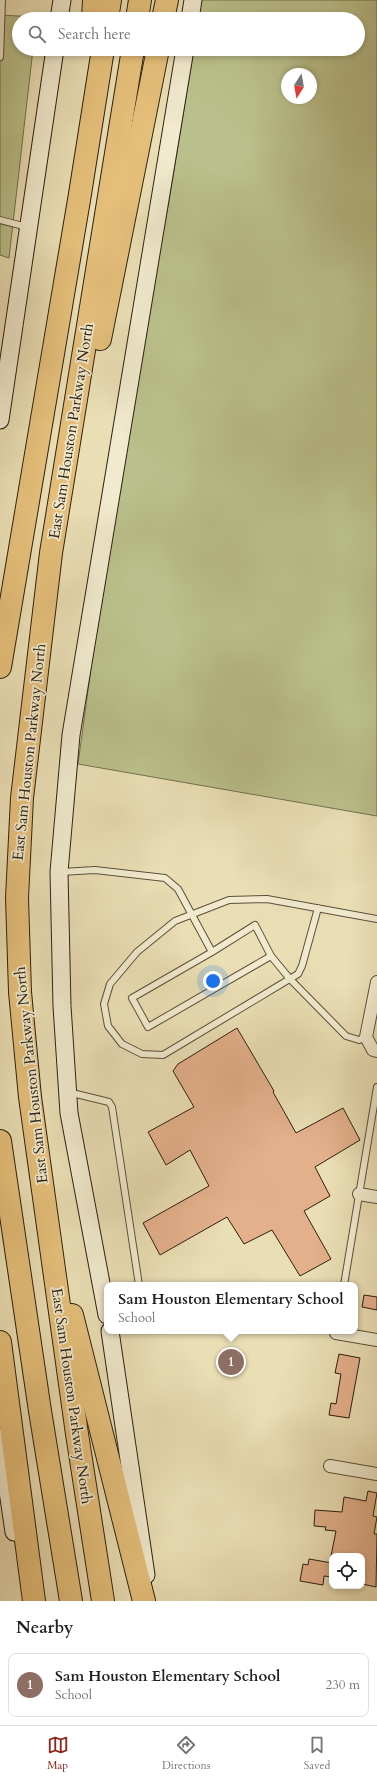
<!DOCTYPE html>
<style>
:root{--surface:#fff;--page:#f6f6f6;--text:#202124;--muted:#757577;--line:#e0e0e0;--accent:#8f2418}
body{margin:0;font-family:Cardo,serif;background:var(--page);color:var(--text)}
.controls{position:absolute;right:12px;bottom:12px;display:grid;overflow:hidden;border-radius:8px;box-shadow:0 2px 6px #0003}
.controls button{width:36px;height:36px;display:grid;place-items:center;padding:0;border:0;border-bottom:1px solid var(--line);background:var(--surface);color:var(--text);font:20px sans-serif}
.compass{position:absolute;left:281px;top:68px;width:36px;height:36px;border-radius:50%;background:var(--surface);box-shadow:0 2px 6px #0003;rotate:191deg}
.you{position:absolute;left:213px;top:981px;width:14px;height:14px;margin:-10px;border:3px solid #fff;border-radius:50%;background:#1a73e8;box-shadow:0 0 0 6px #1a73e833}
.badge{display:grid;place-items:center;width:26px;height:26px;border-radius:50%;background:var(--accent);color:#fff;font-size:13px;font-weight:700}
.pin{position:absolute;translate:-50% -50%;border:2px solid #fff;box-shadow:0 1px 4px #0006}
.popup{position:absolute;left:104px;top:1282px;width:254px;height:52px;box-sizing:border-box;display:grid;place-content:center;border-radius:8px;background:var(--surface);filter:drop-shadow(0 1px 3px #0005);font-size:13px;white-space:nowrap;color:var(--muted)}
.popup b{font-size:15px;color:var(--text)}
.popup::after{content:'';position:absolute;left:50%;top:100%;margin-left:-8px;border:8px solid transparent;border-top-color:var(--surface)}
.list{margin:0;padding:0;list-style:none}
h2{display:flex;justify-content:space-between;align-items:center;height:52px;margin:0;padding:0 16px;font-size:17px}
h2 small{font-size:13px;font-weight:400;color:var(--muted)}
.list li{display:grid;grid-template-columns:26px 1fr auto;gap:12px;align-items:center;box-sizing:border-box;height:64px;margin:0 8px 8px;padding:0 8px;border:1px solid var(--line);border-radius:8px}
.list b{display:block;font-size:15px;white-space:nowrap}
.list p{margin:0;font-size:13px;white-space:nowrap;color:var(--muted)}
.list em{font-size:13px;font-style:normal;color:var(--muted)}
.icon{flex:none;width:22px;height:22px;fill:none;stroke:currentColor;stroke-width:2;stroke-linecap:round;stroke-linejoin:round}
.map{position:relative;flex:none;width:377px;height:1601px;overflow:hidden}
.search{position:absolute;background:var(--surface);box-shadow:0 2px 6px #0003;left:12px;right:12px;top:12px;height:44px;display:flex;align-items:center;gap:10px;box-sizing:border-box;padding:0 14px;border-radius:22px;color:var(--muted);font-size:15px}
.sheet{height:124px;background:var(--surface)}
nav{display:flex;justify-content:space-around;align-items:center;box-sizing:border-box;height:56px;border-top:1px solid var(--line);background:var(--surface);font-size:11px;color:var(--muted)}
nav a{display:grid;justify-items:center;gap:2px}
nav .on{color:var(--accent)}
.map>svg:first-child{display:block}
.green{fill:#bac08b;stroke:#73704f;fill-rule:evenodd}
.building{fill:#e3b08b;stroke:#2c2013}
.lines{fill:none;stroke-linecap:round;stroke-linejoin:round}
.lane-casing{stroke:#5c503b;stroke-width:8}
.street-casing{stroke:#5c503b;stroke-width:14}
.secondary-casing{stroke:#2c2013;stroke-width:19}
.highway-casing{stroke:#2c2013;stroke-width:24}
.lane{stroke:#f1eace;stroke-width:6}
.street{stroke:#f1eace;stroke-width:12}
.secondary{stroke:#f1eace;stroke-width:17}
.highway{stroke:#e5bf7a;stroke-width:22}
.labels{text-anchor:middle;stroke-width:3.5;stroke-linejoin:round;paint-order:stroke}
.street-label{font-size:15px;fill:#2c2013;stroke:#f1eace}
</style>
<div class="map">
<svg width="377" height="1601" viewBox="0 0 377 1601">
<rect width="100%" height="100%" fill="#eadeb4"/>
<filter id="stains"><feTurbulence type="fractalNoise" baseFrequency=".005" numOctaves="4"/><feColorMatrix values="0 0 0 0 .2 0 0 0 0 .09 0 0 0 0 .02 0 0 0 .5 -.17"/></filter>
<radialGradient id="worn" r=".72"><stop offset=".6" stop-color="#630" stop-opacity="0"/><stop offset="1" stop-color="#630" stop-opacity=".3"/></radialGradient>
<g class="green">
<path d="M201,0H377V816L78,764L115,492L169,201L194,49H358V19H198ZM287,74H311V98H287Z"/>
<polygon points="0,15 37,17 37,19 19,19 19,49 33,49 9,258 0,255"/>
</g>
<g class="building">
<polygon points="237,1028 274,1091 273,1092 296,1133 343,1108 360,1140 315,1167 330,1196 304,1211 331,1259 300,1276 272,1230 244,1244 227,1217 160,1255 143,1223 209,1186 190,1150 166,1165 148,1132 194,1107 173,1071 178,1064"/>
<polygon points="364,1295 377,1297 377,1310 362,1307"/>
<polygon points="339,1354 360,1358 349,1418 329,1415 331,1403 336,1404 341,1374 335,1373"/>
<polygon points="368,1491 377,1493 373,1516 377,1517 374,1534 377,1534 376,1587 362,1584 362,1556 331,1556 336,1531 325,1530 326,1527 314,1526 315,1510 342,1512 344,1497 366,1501"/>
<polygon points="309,1559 332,1563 332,1577 324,1576 323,1585 300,1581 303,1564 308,1565"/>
</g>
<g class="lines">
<defs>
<g id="lane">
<polyline points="0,57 2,0"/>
<polyline points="0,220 27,227"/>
<polyline points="61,872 95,870 165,878 178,889 212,952 132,998 148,1027 271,956 255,925 212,952"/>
<polyline points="318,908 302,966 298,974 163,1055 142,1054 122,1044 108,1026 104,1004 110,984 137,952 175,921 229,900 267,899 377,919"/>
<polyline points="271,956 290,979 346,1036 359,1040 366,1037"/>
<polyline points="68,1092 109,1102 112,1107 139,1285"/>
<polyline points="344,1285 377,1087"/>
</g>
<g id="street">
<polyline points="377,982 366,1037 373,1050 377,1051"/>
<polyline points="359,1194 377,1197"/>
<polyline points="336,1333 377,1340"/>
<polyline points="330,1466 377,1474"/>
</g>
<g id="secondary">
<polyline points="59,19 62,0"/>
<polyline points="190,19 193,0"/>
<polyline points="0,420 55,49"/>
<polyline points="107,1315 69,1113 62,1006 59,872 71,735 185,49"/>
<polyline points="110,1331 146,1575"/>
<polyline points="0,1437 14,1532"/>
</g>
<g id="highway">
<polyline points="93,19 94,0"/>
<polyline points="107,19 110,0"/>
<polyline points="137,19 140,0"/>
<polyline points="163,19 167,0"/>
<polyline points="100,339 158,49"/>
<polyline points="0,667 80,194 103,49"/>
<polyline points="0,1141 40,1411 71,1601"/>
<polyline points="72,1315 144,1601"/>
<polyline points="0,1342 34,1601"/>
<polyline points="103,1601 77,1434 30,1097 20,992 17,898 22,798 51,553 133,49"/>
</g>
</defs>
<use href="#lane" class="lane-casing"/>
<use href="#street" class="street-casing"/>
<use href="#secondary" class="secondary-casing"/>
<use href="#highway" class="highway-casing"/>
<use href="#lane" class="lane"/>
<use href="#street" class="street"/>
<use href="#secondary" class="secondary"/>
<use href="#highway" class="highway"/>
</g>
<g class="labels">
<g class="street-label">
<text transform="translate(71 431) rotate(-81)" y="5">East Sam Houston Parkway North</text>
<text transform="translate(29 752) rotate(-84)" y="5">East Sam Houston Parkway North</text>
<text transform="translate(31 1075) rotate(-96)" y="5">East Sam Houston Parkway North</text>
<text transform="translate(72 1396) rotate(82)" y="5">East Sam Houston Parkway North</text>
</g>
</g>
<rect width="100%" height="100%" filter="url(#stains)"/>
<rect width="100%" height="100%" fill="url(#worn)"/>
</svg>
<div class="controls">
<button><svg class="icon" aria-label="locate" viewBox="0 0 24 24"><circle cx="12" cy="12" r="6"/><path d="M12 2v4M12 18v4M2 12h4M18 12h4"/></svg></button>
</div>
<svg class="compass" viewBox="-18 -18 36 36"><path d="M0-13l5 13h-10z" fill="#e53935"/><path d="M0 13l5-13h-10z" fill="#757577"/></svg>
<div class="you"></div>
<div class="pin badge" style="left:231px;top:1362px;background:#8d6e63">1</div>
<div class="popup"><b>Sam Houston Elementary School</b>School</div>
<div class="search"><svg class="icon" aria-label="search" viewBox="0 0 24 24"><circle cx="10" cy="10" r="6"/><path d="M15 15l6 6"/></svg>Search here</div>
</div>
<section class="sheet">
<h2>Nearby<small></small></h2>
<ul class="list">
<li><span class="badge" style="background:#8d6e63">1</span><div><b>Sam Houston Elementary School</b><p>School</p></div><em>230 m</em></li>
</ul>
</section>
<nav>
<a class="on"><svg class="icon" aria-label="map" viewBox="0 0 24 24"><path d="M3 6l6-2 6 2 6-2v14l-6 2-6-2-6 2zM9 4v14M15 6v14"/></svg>Map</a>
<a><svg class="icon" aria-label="directions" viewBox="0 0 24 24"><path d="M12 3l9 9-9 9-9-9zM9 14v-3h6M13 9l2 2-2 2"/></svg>Directions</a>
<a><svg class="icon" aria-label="saved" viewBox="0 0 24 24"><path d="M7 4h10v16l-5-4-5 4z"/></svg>Saved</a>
</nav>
